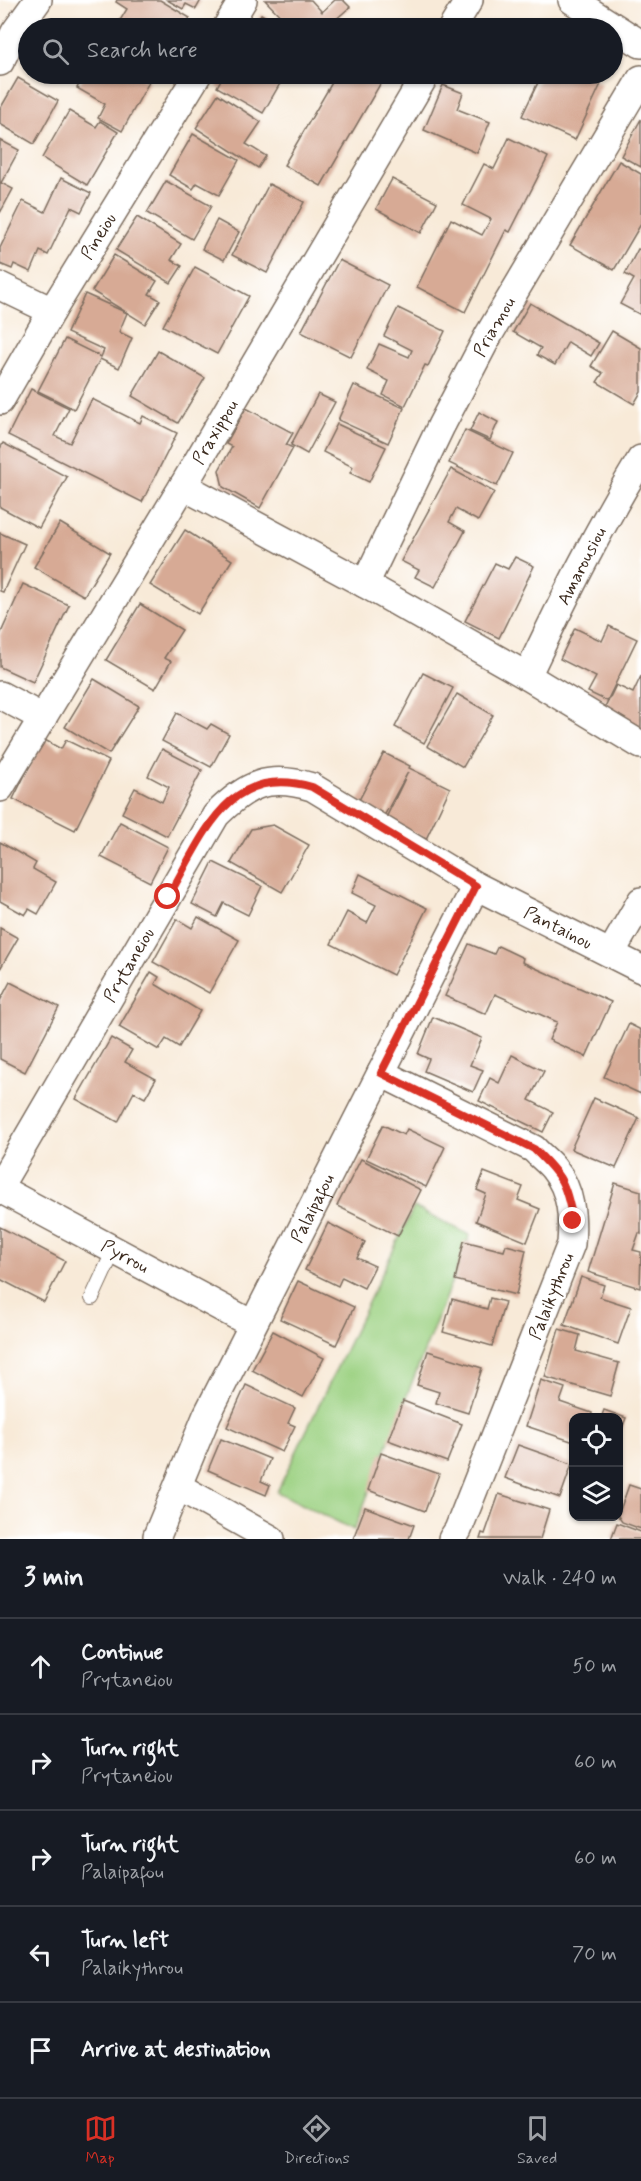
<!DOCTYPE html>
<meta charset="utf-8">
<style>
:root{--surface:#171b24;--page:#242831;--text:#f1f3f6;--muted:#9ea1a6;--line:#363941;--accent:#d93025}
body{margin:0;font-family:Mynerve,sans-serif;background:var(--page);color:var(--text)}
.controls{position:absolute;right:18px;bottom:18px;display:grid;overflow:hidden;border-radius:12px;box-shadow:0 2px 4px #0004}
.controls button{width:54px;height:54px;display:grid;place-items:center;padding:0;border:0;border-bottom:2px solid var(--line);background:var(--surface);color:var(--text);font:30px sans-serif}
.stop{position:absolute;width:18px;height:18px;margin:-14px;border:4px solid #d93025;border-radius:50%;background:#fff}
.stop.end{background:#d93025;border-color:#fff;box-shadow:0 2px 6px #0008}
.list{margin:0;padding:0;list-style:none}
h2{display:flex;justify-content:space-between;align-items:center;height:78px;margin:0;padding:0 24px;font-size:26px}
h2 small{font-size:20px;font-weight:400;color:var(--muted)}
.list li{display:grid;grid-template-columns:39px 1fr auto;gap:18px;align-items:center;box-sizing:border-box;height:96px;padding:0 24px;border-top:2px solid var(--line)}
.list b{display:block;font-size:22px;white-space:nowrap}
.list p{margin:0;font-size:20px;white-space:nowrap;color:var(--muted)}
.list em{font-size:20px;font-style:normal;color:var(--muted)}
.icon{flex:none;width:33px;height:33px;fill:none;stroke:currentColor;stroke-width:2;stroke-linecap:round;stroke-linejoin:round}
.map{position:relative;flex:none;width:641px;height:1539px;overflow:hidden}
.search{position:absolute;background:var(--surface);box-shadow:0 2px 4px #0004;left:18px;right:18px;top:18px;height:66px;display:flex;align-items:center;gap:15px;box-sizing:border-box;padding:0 21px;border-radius:33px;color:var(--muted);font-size:22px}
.sheet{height:558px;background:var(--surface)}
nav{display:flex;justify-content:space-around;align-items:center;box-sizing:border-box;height:84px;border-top:2px solid var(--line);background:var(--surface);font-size:16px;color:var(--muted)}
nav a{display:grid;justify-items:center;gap:3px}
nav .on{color:var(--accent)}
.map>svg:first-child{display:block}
.green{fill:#9dd283;stroke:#6c7e50;stroke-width:1.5}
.building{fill:#d7aa95}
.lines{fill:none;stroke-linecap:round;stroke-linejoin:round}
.lane-casing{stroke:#7d6d5f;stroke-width:16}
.street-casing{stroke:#7d6d5f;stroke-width:30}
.lane{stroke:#fff;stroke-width:14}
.street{stroke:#fff;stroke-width:27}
.route{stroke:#d93025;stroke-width:8}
.labels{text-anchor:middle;stroke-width:4.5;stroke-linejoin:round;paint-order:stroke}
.street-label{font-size:18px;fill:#3b2a1e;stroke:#fff}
</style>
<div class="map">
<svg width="641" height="1539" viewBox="0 0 641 1539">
<rect width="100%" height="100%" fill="#fff"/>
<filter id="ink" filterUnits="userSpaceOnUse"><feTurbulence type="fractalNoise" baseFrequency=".0167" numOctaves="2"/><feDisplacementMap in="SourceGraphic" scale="12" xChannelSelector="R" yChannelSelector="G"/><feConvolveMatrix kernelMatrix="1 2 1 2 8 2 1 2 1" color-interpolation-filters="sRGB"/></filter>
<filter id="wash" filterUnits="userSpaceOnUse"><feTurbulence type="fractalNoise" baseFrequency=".008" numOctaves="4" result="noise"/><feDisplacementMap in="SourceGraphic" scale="24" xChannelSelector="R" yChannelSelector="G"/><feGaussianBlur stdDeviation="1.35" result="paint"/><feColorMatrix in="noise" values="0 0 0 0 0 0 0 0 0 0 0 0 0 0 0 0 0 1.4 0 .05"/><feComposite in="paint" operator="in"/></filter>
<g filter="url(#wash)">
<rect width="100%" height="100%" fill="#f8ead8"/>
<polygon class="green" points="414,1207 470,1235 354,1530 277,1492"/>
<g id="blocks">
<g class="building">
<polygon points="117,0 160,0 190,18 183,28 119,28 116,27 127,9 116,2"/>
<polygon points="167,0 201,0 196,9 186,4 183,9"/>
<polygon points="265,0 311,0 322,12 335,0 343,0 350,7 326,28 310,28 302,19 292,28"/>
<polygon points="261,14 284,28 253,28"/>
<polygon points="85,74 133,74 149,82 122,131 98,118 105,104 77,88"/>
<polygon points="224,74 271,74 282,80 263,113 217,87"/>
<polygon points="337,74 386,74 321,186 284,165"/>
<polygon points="542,74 595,74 592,80 601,84 575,140 522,116"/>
<polygon points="18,78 58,101 34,144 0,124 0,109"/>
<polygon points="443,85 463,93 457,109 490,122 477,153 424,130"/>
<polygon points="218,94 261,122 246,144 266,156 258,168 196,128"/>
<polygon points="69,111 96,127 100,121 118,132 87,185 42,158"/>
<polygon points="641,119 641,167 621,156"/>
<polygon points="193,134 239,160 219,195 197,183 193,189 169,175"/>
<polygon points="509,138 548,157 510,232 506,230 465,312 417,287 451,219 482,235 491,219 463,205 484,164 494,169"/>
<polygon points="0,140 19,150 1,183 13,189 0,213"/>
<polygon points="619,161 641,174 641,224 614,270 570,245"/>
<polygon points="61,178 91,193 81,212 71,207 48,255 40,251 31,272 14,264 12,269 0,264 0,248 23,201 45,212"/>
<polygon points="392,179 437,202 421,233 376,209"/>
<polygon points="166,181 211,206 192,239 147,213"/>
<polygon points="269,184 304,202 267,273 232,255"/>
<polygon points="137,217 181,244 171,260 182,266 171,283 116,250"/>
<polygon points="217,220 239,232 224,260 202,249"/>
<polygon points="638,249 641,250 641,315 620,304 634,279 625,274"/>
<polygon points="114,255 157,281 149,294 160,300 145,324 92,291"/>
<polygon points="339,260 388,285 351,357 301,332"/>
<polygon points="195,267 249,296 217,354 163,326"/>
<polygon points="85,294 127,313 119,332 132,338 119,368 100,359 74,409 38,391 65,339 101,357 104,350 67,333"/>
<polygon points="530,303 599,343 591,356 568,342 555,365 537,355 541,348 513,332"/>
<polygon points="398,308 445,331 428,366 425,365 405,406 383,395 389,381 367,370 379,344 409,357 412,350 384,336"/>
<polygon points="612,331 641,348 641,392 634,404 597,382 603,373 591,366"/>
<polygon points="158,351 205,378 178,423 132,396"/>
<polygon points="354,385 404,408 388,443 338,420"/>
<polygon points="31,389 69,408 55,436 70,443 92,399 140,423 143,416 177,433 142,502 8,435"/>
<polygon points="318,394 335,402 307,454 291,445"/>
<polygon points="246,408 293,433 286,445 293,448 260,508 223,487 219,470 232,447 226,444"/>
<polygon points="479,412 498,422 490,440 470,431"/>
<polygon points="337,424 386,447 369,482 350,473 353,467 323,452"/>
<polygon points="465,430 513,453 497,486 449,463"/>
<polygon points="3,443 67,477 39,528 0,507 0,449"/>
<polygon points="451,469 494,492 478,521 456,509 449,522 465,531 435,587 415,577 419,570 401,561"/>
<polygon points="60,523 110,553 84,596 34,567"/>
<polygon points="185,530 232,560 198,614 150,585"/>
<polygon points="0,533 25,544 3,592 0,591"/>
<polygon points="515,557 534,566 499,638 465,621 495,563 508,569"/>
<polygon points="23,584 69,605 33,682 0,667 0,635"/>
<polygon points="140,604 182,630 164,658 171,661 155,689 106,660"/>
<polygon points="609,626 637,639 607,701 588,692 596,677 560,659 575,628 602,641"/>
<polygon points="423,673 453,688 424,743 395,727"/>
<polygon points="641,676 641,730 603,712 616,685 633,693"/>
<polygon points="94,679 139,706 109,754 65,727"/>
<polygon points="457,694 493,715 463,767 427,746"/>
<polygon points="177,713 207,729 211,724 229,734 211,767 162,741"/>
<polygon points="43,739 61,749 66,740 109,761 75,830 13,799"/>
<polygon points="162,749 202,770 167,836 122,813 135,788 162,802 169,787 148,776"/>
<polygon points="384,753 410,766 409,768 450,788 426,839 385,820 408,772 384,816 358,802"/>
<polygon points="120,822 168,847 150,882 101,857"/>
<polygon points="273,825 309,845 282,892 231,863 251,829"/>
<polygon points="0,842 36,863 33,869 56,882 38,914 29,909 25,915 0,901"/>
<polygon points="213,862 262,886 248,915 224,903 217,917 192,904"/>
<polygon points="360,874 427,908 393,975 331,944 347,912 367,923 376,905 352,893"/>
<polygon points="198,917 239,940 209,993 153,962 177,919 192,928"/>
<polygon points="0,928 18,938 0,969"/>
<polygon points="469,944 494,954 498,946 523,958 522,962 611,1002 586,1057 549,1040 557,1022 495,994 486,1014 445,996"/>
<polygon points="151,972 159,977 155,984 200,1011 179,1047 166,1039 159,1050 119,1027"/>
<polygon points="10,982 59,1007 25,1072 0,1059 0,1001"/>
<polygon points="433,1017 482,1038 470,1065 483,1070 473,1092 424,1071 429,1059 418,1054"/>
<polygon points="629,1024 641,1030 641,1094 604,1077"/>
<polygon points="111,1038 132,1050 125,1062 156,1079 145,1098 134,1092 118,1122 76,1099"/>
<polygon points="512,1055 544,1071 529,1100 553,1112 543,1132 479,1101 490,1078 499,1083"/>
<polygon points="594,1098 639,1118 616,1168 571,1149"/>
<polygon points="383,1125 404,1135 407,1129 445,1147 426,1187 366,1159"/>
<polygon points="361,1159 421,1190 398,1236 337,1206"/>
<polygon points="484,1172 523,1187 518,1200 540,1209 527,1242 476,1221 486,1194 477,1190"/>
<polygon points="615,1183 641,1191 641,1234 639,1233 633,1250 641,1252 640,1288 588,1272"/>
<polygon points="328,1223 365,1242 357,1258 375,1266 364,1288 342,1277 338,1286 305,1270"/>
<polygon points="0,1227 65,1261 44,1302 0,1279"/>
<polygon points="464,1241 504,1251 506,1245 526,1250 516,1295 455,1280"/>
<polygon points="581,1277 604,1285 600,1297 631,1307 618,1344 564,1325"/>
<polygon points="298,1281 354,1307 336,1345 280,1319"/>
<polygon points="490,1298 505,1302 492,1346 443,1332 452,1299 487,1309"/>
<polygon points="559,1329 580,1335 576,1351 619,1363 610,1396 545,1377"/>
<polygon points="273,1331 324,1358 303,1397 252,1370"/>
<polygon points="428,1351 482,1368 468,1413 436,1403 439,1392 417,1385"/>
<polygon points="541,1380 565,1388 560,1402 592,1413 591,1418 574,1418 574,1442 526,1426"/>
<polygon points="246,1385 295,1408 288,1423 295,1426 282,1452 227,1427"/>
<polygon points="403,1401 462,1424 447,1462 388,1440"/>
<polygon points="604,1410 626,1418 619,1437 618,1418 601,1418"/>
<polygon points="221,1439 270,1459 261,1481 270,1485 266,1495 208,1470"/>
<polygon points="518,1445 572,1464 560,1498 505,1478"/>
<polygon points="381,1453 439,1474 425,1511 368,1490"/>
<polygon points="629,1485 641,1489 641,1529 622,1522 618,1516"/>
<polygon points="499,1494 549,1510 540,1539 480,1539 482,1533 485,1534"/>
<polygon points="365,1507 414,1525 409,1539 353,1539"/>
<polygon points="617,1523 641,1532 641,1539 611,1539"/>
</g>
</g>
</g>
<g filter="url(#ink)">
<use href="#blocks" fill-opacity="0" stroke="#7d6d5f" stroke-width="1.5"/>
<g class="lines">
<defs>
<polyline id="lane" points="92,1298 114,1250"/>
<g id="street">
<polyline points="572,0 641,44"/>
<polyline points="226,28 243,0"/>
<polyline points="452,28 469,0"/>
<polyline points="0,62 15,32 38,0"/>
<polyline points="0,286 52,311"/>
<path id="s1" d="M0,401L52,311L198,74"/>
<polyline points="183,486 365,584 527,676 641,745"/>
<path id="s2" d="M365,584L441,426L488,336L641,79"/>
<path id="s3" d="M527,676C563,600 597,531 641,459"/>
<polyline points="0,695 43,718"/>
<path id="s4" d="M0,788L183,486L426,74"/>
<polyline points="611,953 641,901"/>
<path d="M381,1073L534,1149C540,1156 549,1162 554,1169C572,1191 573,1218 571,1244L458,1530L452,1539"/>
<path id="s5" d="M0,1185L216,815C247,784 268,774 312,787L476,886L641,969"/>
<path id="s6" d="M0,1189L252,1324"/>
<polyline points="179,1487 271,1539"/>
<path id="s7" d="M157,1536L207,1415L476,886"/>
</g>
</defs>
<use href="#lane" class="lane-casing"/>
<use href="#street" class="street-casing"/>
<use href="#lane" class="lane"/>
<use href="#street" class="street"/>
</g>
</g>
<g class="lines" filter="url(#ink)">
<path class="route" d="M168,897C203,838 227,762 312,787L476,886L381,1073L534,1149C562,1176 566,1183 573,1221"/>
</g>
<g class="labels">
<g class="street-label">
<text dy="6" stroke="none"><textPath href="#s1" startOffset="192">Pineiou</textPath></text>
<text dy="6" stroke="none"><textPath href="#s2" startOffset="288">Priamou</textPath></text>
<text dy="6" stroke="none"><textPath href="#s4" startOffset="416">Praxippou</textPath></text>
<text dy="6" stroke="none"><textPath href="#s3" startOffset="123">Amarousiou</textPath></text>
<text dy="6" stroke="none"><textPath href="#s5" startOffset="819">Pantainou</textPath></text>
<text dy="6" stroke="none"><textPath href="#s5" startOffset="255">Prytaneiou</textPath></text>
<text dy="6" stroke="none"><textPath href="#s7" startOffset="363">Palaipafou</textPath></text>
<text dy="6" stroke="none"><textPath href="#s6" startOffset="142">Pyrrou</textPath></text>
<text transform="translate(551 1296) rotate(-68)" y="6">Palaikythrou</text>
</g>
</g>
</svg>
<div class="controls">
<button><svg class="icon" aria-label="locate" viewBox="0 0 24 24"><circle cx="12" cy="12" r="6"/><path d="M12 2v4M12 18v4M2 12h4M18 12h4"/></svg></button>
<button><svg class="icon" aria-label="layers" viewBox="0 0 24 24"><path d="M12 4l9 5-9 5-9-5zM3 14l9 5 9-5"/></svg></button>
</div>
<div class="stop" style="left:168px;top:897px"></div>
<div class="stop end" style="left:573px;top:1221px"></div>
<div class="search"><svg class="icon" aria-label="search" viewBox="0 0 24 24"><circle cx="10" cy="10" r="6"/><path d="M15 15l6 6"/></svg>Search here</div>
</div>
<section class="sheet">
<h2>3 min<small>Walk · 240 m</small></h2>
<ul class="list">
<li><svg class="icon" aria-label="ahead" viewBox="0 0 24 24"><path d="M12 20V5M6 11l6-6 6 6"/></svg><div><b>Continue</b><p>Prytaneiou</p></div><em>50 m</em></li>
<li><svg class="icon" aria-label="right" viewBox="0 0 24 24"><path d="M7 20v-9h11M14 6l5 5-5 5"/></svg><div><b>Turn right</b><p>Prytaneiou</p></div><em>60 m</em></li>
<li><svg class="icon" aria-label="right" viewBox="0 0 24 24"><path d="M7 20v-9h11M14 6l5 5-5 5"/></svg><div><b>Turn right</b><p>Palaipafou</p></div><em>60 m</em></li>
<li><svg class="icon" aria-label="left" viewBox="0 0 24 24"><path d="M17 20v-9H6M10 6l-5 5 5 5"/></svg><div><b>Turn left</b><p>Palaikythrou</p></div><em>70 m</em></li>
<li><svg class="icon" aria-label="arrive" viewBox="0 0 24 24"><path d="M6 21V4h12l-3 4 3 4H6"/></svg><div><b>Arrive at destination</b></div></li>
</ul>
</section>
<nav>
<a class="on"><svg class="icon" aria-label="map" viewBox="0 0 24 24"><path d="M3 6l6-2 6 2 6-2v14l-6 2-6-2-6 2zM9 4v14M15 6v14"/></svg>Map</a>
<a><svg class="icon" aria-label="directions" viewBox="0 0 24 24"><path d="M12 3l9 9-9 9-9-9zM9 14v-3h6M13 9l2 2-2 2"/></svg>Directions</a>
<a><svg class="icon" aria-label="saved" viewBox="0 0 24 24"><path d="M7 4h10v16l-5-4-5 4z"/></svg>Saved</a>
</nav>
